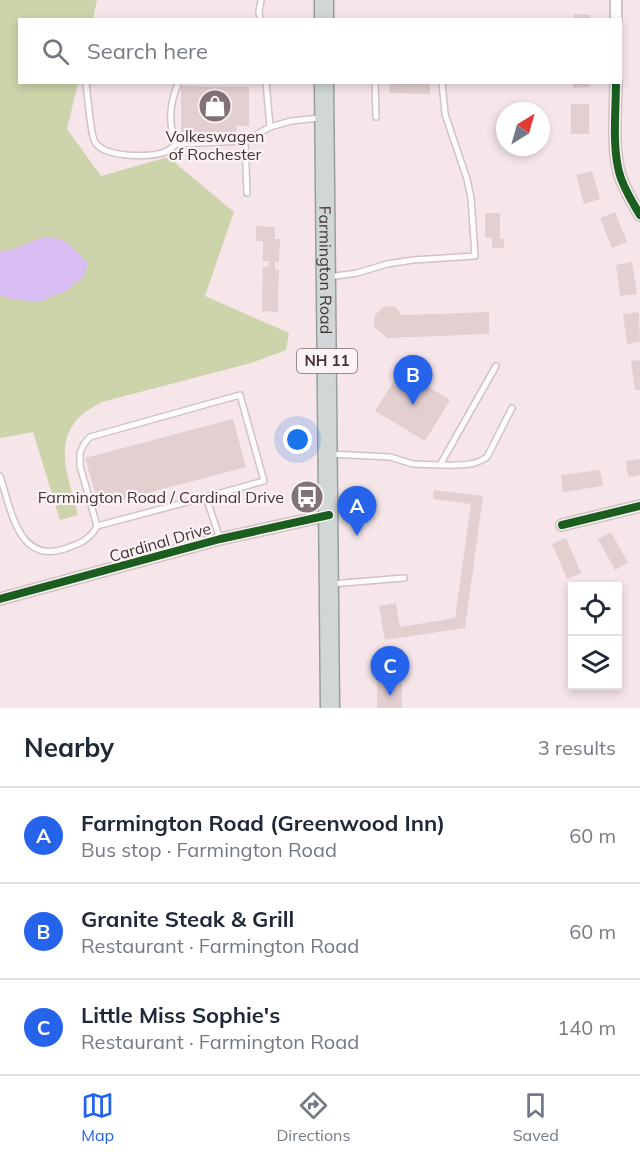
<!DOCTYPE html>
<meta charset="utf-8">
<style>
:root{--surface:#fff;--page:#f6f6f7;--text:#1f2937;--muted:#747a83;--line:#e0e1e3;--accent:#2563eb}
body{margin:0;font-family:Mulish,sans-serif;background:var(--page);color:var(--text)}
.controls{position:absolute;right:18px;bottom:18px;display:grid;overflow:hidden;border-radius:0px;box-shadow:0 3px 9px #0003}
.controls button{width:54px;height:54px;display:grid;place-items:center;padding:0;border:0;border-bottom:2px solid var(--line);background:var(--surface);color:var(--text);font:30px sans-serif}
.compass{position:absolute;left:496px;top:102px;width:54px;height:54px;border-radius:50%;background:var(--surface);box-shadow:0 3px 9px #0003;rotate:37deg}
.you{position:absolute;left:298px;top:440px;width:21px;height:21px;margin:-15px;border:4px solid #fff;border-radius:50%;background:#1a73e8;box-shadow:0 0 0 9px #1a73e833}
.badge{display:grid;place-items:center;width:39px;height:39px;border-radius:50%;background:var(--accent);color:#fff;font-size:20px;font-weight:700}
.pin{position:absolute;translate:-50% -50px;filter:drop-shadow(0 2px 3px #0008)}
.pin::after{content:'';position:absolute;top:32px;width:21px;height:18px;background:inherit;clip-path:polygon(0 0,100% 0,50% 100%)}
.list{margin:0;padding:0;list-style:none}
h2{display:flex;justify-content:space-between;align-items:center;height:78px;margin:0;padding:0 24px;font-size:26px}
h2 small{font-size:20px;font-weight:400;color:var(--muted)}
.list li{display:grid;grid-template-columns:39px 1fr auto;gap:18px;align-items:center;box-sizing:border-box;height:96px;padding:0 24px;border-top:2px solid var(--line)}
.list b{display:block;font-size:22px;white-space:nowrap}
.list p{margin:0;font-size:20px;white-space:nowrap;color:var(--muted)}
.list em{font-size:20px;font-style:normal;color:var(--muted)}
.icon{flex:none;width:33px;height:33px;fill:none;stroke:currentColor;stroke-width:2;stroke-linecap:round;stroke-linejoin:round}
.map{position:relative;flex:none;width:640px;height:708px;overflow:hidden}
.search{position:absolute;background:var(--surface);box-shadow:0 3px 9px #0003;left:18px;right:18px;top:18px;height:66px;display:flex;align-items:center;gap:15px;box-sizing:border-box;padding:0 21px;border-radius:0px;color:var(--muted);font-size:22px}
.sheet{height:366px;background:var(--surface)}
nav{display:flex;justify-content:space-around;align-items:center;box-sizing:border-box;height:84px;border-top:2px solid var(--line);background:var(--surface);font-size:16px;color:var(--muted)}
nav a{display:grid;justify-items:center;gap:3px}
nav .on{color:var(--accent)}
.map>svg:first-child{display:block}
.forest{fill:#cdd4ab}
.water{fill:#d8bdf2}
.building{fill:#e3cfd0}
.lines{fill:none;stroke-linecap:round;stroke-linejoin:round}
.service-casing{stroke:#d1c2c5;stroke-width:8}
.minor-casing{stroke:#d1c2c5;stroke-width:14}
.trunk-casing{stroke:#989e9f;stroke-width:21}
.service{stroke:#fefbfc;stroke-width:5}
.minor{stroke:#fefbfc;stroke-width:10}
.trunk{stroke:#d0d7d6;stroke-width:18}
.cycleway-casing{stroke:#fcf3f5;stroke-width:11}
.cycleway{stroke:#1b5e20;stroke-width:8}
.labels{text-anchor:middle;stroke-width:4.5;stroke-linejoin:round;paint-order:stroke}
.shield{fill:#fcf3f5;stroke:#7b6d6f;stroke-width:1.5}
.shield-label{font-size:15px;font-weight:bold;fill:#443336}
.poi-label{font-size:16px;fill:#443336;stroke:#fcf3f5}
.street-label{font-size:16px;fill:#443336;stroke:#fcf3f5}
</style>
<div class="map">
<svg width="640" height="708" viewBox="0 0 640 708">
<rect width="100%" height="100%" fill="#f6e6ea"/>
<path class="forest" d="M0,0H97L93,19L20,20V82L78,83L67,129L101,176L168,157L234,212L205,296L289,333L286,350L251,363L102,402C47,429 66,468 78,515L60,520L33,432L0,438Z"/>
<path class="water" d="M43,237C68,238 72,246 88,264L84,276L66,291L38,302L12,299L0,295V251L11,250Z"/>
<g class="building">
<polygon points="574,14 590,15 590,20 574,20"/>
<polygon points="390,82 430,82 430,94 389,93"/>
<polygon points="573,82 589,82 590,87 573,88"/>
<polygon points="181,86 249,87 249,126 236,126 237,132 181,132"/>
<rect x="571" y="104" width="18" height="30"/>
<polygon points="592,171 600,199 584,204 576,175"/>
<polygon points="615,212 627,242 612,248 600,218"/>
<polygon points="485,213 500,213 500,239 504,239 504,248 492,248 492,238 485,238"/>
<polygon points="256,226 275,227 275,239 280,239 279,262 275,262 275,269 279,270 278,312 262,311 263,267 268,267 269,261 263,261 263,241 256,241"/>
<polygon points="632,262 637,294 620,296 616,265"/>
<polygon points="384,306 395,307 402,315 489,312 489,334 387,338 374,327 375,315"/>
<polygon points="639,312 640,342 627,344 623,314"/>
<polygon points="640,360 640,390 635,390 631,361"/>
<polygon points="401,370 450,400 425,441 375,411"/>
<polygon points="233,419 246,467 99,506 85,458"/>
<polygon points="640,459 640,475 628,477 626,461"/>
<polygon points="600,470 603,486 563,492 561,475"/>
<polygon points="434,490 483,496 465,628 385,640 379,606 396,603 400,627 455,618 471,504 433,499"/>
<polygon points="611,532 628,563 615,570 598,539"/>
<polygon points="566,538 581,573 567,579 552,544"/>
<rect x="377" y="683" width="25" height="25"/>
</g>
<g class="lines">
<defs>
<g id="service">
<polyline points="260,20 259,11 261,0"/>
<path d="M179,82C170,100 167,126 177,144L245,141L270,127L291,121L320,118"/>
<polyline points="266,82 270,127"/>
<polyline points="375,82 376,117"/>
<path d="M86,84C88,97 90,129 94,140C101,158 150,158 165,152C169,150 174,146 177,144"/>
<polyline points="245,141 247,193"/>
<polyline points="329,277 357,273 387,264 413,260 475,256 471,198 467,179 445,114 442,82"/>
<polyline points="330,454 390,457 413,464 440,465 496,366"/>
<path d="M440,465C457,465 473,467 487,457L512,408"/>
<path d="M0,476C11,509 18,564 64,549C79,544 90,540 97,526"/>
<polyline points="206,497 264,481 240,395 90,437 84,444 80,453 80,466 97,526 206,497 220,539"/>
<polyline points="331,584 404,578"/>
</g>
<g id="minor">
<polyline points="616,20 616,0"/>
<path d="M616,82C616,111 612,144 619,172C623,188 632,201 640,215"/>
<polyline points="562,525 640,506"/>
<polyline points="0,599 220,539 329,515"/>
</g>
<g id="trunk">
<polyline points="324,0 324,20"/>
<path id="s1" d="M324,82L330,708"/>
</g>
</defs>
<use href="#service" class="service-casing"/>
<use href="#minor" class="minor-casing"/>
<use href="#trunk" class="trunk-casing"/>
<use href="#service" class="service"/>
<use href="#minor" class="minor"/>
<use href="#trunk" class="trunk"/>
<defs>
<g id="cycleway">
<path d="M616,82C616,111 612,144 619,172C623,188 632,201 640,215"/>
<polyline points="562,525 640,506"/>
<polyline points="0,599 220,539 329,515"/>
</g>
</defs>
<use href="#cycleway" class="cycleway-casing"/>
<use href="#cycleway" class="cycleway"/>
</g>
<defs>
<symbol id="shop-disc" viewBox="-11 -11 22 22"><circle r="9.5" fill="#827275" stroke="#fcf3f5"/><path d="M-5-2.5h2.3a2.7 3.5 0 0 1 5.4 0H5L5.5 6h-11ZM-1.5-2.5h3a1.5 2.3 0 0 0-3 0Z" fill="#fff"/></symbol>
<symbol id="bus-disc" viewBox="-11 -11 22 22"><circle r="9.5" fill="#827275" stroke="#fcf3f5"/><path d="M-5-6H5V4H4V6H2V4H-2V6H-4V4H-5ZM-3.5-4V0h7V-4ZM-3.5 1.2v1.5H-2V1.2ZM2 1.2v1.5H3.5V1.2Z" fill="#fff"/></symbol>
</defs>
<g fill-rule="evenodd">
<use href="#shop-disc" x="196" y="87" width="38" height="38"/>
<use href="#bus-disc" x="288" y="478" width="38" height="38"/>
</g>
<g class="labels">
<rect class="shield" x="297" y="349" width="60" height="24" rx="4.5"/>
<g class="shield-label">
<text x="327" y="366">NH 11</text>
</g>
<g class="poi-label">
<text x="215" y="142">Volkeswagen<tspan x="215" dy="18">of Rochester</tspan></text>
<text x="284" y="503" text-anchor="end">Farmington Road / Cardinal Drive</text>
</g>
<g class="street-label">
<text dy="6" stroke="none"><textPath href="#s1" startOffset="188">Farmington Road</textPath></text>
<text transform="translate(160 542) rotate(-16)" y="6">Cardinal Drive</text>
</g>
</g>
</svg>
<div class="controls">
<button><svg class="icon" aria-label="locate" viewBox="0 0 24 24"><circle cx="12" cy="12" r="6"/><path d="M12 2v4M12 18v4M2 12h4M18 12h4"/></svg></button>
<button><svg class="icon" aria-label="layers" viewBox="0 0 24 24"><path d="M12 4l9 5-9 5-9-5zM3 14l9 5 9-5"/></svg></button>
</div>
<svg class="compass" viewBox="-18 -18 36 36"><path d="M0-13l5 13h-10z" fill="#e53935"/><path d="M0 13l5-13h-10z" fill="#747a83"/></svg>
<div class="you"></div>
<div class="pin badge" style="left:357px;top:536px">A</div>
<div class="pin badge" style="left:413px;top:405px">B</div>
<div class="pin badge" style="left:390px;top:696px">C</div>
<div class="search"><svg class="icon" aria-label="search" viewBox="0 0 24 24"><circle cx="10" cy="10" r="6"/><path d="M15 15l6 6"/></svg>Search here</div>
</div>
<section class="sheet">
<h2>Nearby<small>3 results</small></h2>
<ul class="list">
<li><span class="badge">A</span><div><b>Farmington Road (Greenwood Inn)</b><p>Bus stop · Farmington Road</p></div><em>60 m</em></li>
<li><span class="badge">B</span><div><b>Granite Steak &amp; Grill</b><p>Restaurant · Farmington Road</p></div><em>60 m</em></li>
<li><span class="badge">C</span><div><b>Little Miss Sophie's</b><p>Restaurant · Farmington Road</p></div><em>140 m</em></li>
</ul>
</section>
<nav>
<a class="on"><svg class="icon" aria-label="map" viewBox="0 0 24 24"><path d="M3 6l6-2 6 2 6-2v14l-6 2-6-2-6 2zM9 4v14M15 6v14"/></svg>Map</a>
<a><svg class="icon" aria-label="directions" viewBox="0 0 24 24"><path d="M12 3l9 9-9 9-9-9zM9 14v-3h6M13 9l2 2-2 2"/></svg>Directions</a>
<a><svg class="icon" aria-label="saved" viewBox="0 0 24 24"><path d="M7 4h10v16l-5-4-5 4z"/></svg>Saved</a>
</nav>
